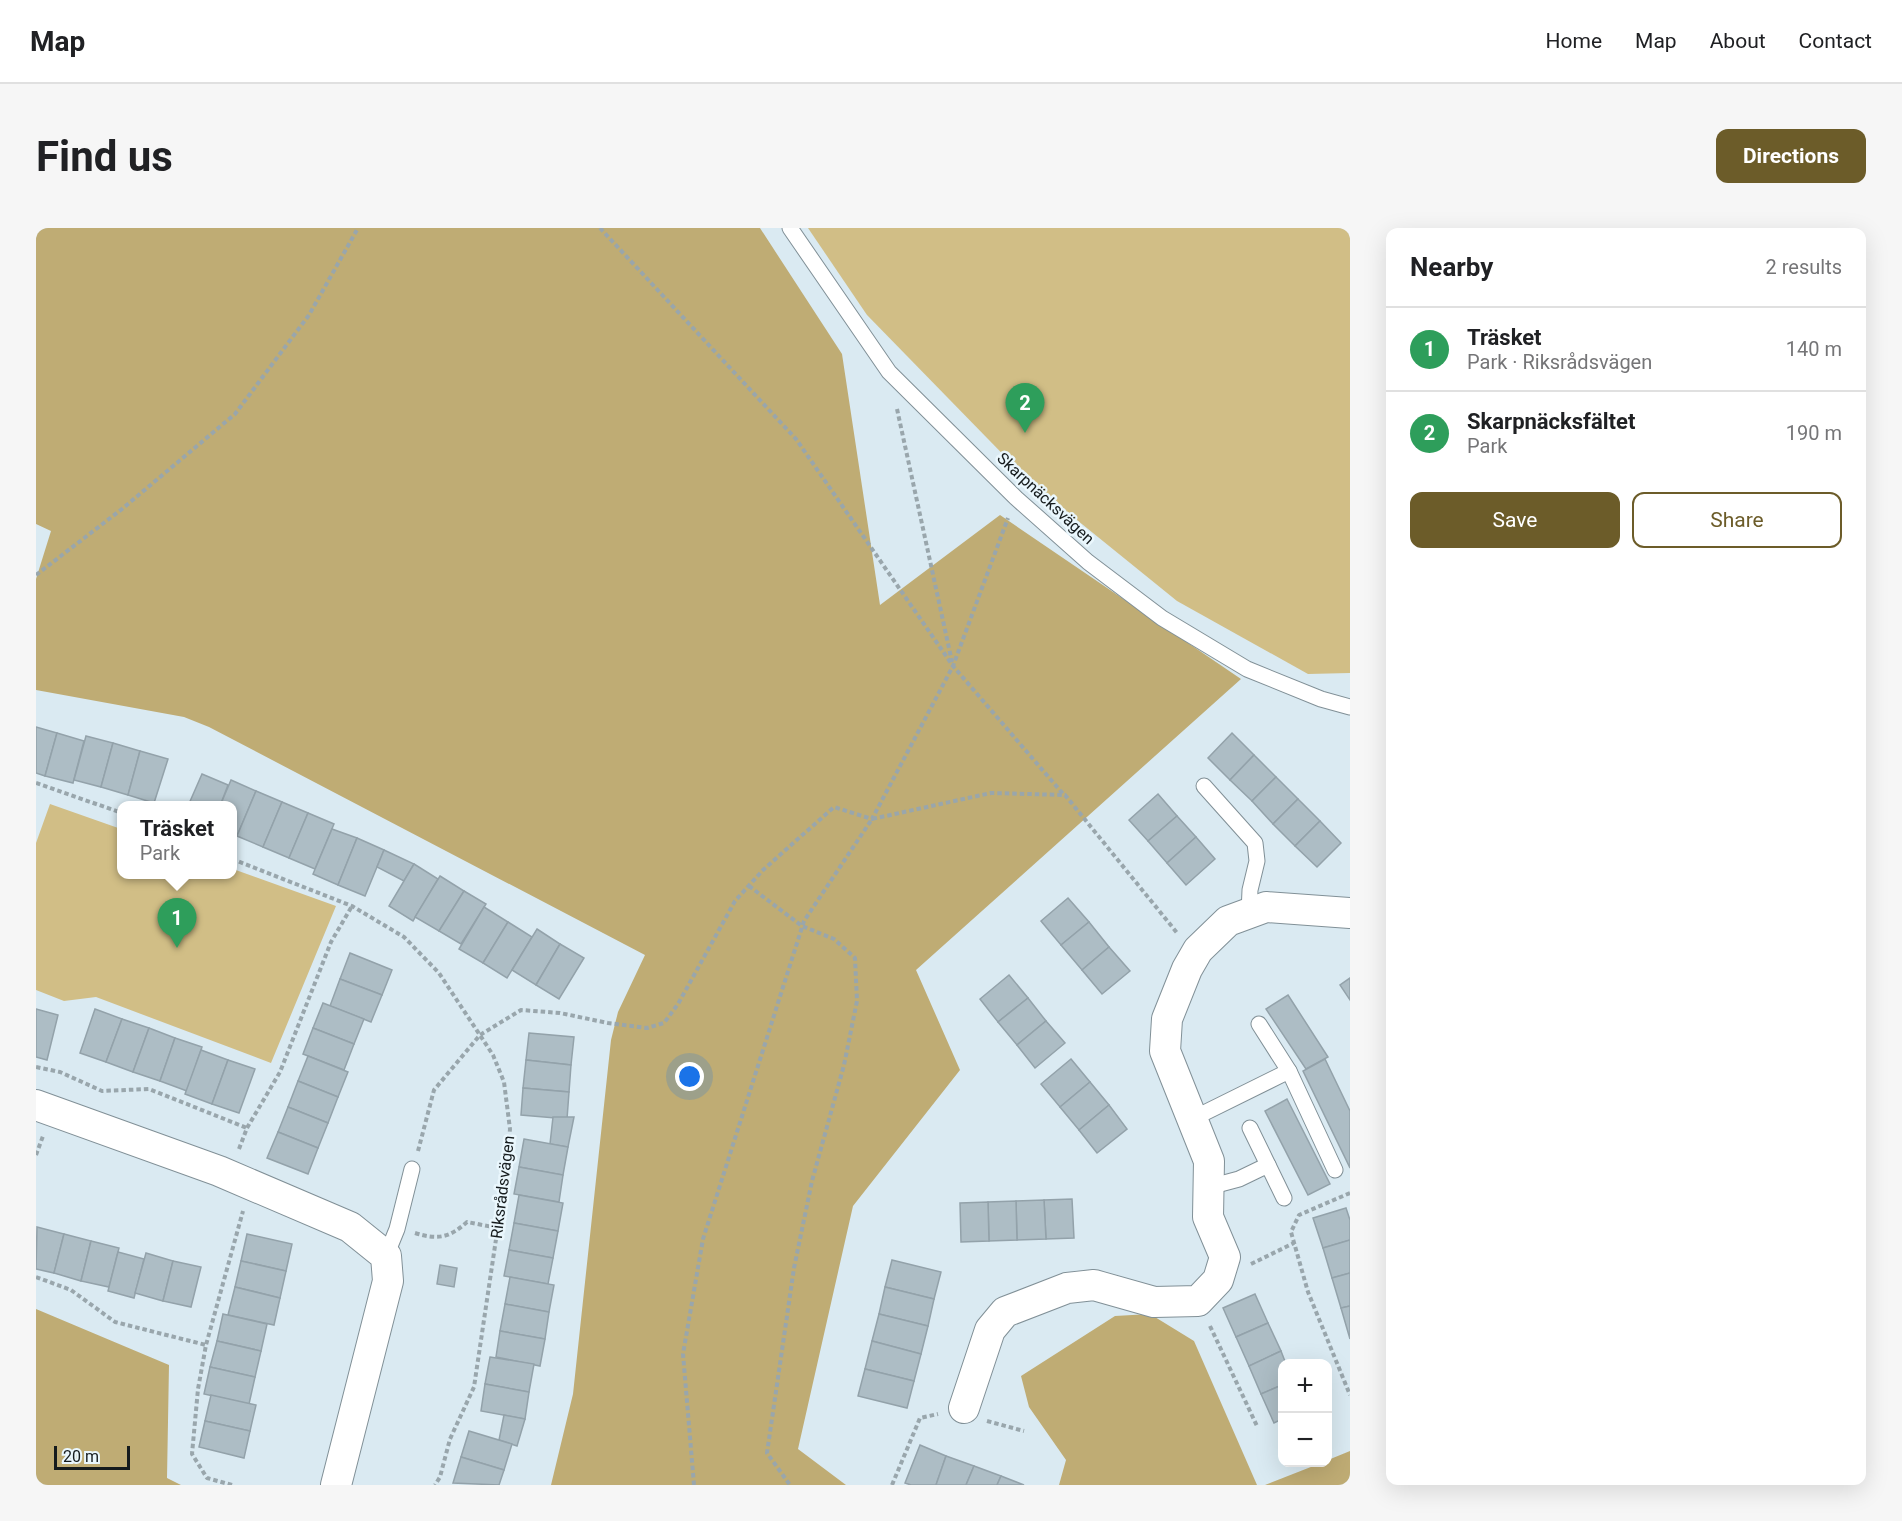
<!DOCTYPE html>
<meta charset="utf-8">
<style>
:root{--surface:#fff;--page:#f6f6f6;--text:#202124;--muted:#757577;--line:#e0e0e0;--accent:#6c5c29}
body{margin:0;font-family:Roboto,sans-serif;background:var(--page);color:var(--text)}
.controls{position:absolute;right:18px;bottom:18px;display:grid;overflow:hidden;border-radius:12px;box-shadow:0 6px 24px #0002}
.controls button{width:54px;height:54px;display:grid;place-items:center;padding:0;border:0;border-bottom:2px solid var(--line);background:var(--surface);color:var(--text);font:30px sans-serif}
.scale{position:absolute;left:18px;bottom:15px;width:76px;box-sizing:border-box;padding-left:6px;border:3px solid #151b1d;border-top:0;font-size:16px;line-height:21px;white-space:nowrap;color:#151b1d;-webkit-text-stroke:4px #eaf7fd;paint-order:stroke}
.you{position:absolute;left:654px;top:849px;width:21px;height:21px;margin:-15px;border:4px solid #fff;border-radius:50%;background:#1a73e8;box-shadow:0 0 0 9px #1a73e833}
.badge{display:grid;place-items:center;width:39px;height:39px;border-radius:50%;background:var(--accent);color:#fff;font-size:20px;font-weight:700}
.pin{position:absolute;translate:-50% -50px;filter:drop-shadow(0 2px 3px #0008)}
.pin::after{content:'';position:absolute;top:32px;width:21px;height:18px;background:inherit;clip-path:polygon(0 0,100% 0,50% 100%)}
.popup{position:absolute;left:81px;top:573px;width:120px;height:78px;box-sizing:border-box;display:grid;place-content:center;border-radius:12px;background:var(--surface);filter:drop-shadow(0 2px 4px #0005);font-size:20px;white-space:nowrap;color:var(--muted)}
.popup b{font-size:22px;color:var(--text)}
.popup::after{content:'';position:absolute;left:50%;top:100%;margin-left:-12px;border:12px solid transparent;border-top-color:var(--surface)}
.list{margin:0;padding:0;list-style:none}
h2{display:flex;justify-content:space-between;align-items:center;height:78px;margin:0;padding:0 24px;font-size:26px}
h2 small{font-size:20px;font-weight:400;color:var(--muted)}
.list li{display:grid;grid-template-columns:39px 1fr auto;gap:18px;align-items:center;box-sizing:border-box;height:84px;padding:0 24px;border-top:2px solid var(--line)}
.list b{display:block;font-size:22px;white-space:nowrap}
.list p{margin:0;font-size:20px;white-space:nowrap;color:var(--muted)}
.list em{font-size:20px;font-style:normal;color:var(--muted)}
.actions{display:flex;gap:12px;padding:18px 24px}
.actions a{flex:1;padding:14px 0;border:2px solid var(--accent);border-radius:12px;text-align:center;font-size:21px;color:var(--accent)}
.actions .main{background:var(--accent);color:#fff}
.map{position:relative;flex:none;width:1314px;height:1257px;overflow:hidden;border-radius:12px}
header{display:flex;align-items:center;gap:36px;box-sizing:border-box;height:84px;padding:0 30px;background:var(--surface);border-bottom:2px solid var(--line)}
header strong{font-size:28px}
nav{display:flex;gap:33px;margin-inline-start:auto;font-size:21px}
.intro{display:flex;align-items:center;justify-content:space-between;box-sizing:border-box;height:144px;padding:0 36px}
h1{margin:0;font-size:42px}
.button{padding:15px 27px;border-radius:12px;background:var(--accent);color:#fff;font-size:21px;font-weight:700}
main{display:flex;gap:36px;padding:0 36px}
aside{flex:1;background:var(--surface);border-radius:12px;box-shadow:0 6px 24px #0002}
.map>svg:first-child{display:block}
.green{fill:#d1be86}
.forest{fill:#bfac74}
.building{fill:#adbdc5;stroke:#93a2aa;stroke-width:1.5}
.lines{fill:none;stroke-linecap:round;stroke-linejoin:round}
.service-casing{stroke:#819097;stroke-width:17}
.minor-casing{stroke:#819097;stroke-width:32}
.path{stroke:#99a6ac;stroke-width:4;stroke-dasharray:4.5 3;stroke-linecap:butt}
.service{stroke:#fff;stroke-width:15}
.minor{stroke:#fff;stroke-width:30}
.labels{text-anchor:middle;stroke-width:5;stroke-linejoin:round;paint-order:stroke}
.street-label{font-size:16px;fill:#151b1d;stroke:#eaf7fd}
</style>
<header>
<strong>Map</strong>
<nav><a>Home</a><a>Map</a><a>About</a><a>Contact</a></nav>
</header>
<div class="intro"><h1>Find us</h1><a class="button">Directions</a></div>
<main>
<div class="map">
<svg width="1314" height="1257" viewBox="0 0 1314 1257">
<rect width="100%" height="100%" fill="#daeaf2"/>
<g class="green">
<polygon points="772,0 1314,0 1314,445 1272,446 1141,373 994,254 831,87"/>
<polygon points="14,576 85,601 86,646 196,646 197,641 300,678 235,835 60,769 28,773 0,762 0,615"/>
</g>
<g class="forest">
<polygon points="0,0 724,0 806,126 844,377 964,287 1205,451 880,742 924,842 817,978 762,1221 810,1257 515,1257 537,1166 575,812 582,784 609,727 173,499 148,489 0,462 0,351 15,303 0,296"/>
<polygon points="0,1081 133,1137 131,1250 145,1257 0,1257"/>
<polygon points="1114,1086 1158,1113 1221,1257 1023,1257 1030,1232 993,1179 985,1148 1079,1088"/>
<polygon points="1314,1223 1314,1257 1229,1257 1285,1235 1292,1234 1292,1232"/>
</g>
<g class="building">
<polygon points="0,499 21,505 9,548 0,545"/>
<polygon points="21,505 48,513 37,555 9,548"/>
<polygon points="1196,505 1218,527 1194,552 1172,530"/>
<polygon points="50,508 77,515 65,559 38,552"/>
<polygon points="77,515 104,523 92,567 65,559"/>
<polygon points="104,523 132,531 118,575 92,567"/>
<polygon points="1218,527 1240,549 1216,573 1194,552"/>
<polygon points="166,546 192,557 184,578 152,578"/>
<polygon points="1240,549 1262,571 1237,596 1216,573"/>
<polygon points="195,552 220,563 201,608 196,606 196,578 184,578"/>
<polygon points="220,563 246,574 227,619 201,608"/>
<polygon points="1122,566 1141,588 1112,613 1093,592"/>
<polygon points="1262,571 1284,593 1259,618 1237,596"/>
<polygon points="246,574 272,585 253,630 227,619"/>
<polygon points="272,585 298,596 279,641 253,630"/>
<polygon points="1141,588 1160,609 1131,635 1112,613"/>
<polygon points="1284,593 1305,615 1281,639 1259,618"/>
<polygon points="296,601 321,610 302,657 277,646"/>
<polygon points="1160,609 1179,631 1150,657 1131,635"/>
<polygon points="321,610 348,622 329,668 302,657"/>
<polygon points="348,622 378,636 368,653 341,639"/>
<polygon points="378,636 402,651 377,693 353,678"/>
<polygon points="404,648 428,663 403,703 379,689"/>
<polygon points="428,663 450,676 425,716 403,703"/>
<polygon points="1032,670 1053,694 1025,717 1005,693"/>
<polygon points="448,679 472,694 447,735 423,721"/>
<polygon points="472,694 496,709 471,750 447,735"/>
<polygon points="1053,694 1073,719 1046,742 1025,717"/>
<polygon points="501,701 524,716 500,757 476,742"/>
<polygon points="524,716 548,730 523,771 500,757"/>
<polygon points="1073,719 1094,743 1066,766 1046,742"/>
<polygon points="314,725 356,742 346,767 304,751"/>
<polygon points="973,747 992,770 962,794 944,771"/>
<polygon points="1314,750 1314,772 1304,757"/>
<polygon points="304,751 346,767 335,794 294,778"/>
<polygon points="1252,767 1292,829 1270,841 1230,781"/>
<polygon points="992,770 1010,793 981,817 962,794"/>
<polygon points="287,775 328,791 318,816 277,800"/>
<polygon points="0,781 22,787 11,832 0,829"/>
<polygon points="59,781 86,791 70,834 44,825"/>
<polygon points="86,791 113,800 97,844 70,834"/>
<polygon points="1010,793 1029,815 999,840 981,817"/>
<polygon points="113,800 139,810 124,853 97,844"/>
<polygon points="277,800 318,816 308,842 267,826"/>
<polygon points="493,805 538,809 535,837 490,832"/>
<polygon points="139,810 166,819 151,863 124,853"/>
<polygon points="165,822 192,832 176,876 149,866"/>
<polygon points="272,828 312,844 302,869 262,853"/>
<polygon points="1035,831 1054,854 1024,879 1005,856"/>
<polygon points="1289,831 1314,883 1314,940 1267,843"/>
<polygon points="192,832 219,841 203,885 176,876"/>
<polygon points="490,832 535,837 533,864 487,860"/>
<polygon points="262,853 302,869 292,895 252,879"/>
<polygon points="1054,854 1073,877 1043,902 1024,879"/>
<polygon points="487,860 533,864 531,891 485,887"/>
<polygon points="1251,871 1294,956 1272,967 1229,883"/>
<polygon points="1073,877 1091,901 1061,925 1043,902"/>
<polygon points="252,879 292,895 282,920 242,904"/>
<polygon points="517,889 538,889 532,919 514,916"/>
<polygon points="242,904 282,920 272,946 231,930"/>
<polygon points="488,911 532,919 527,947 483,939"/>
<polygon points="483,939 527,947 523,974 478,966"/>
<polygon points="483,967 527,975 522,1003 478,995"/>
<polygon points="1036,971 1038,1010 1010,1011 1008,972"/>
<polygon points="1008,972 1010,1011 981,1012 980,973"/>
<polygon points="980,973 981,1012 953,1013 952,974"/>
<polygon points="952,974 953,1013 925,1014 924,975"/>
<polygon points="1310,980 1314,992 1314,1012 1287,1020 1277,990"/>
<polygon points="478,995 522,1003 517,1030 473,1022"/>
<polygon points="1,999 28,1006 18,1045 0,1041"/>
<polygon points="28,1006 55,1013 45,1053 18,1045"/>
<polygon points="211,1006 256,1016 250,1043 205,1033"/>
<polygon points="1314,1012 1314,1045 1296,1050 1287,1020"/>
<polygon points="55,1013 83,1020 73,1059 45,1053"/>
<polygon points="473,1022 517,1030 512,1056 468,1048"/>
<polygon points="82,1024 108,1031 98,1070 72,1063"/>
<polygon points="110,1025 137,1033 127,1073 99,1065"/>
<polygon points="856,1032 905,1044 898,1071 849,1059"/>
<polygon points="137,1033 165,1039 155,1079 127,1073"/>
<polygon points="205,1033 250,1043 244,1070 199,1059"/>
<polygon points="404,1037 421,1040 418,1059 401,1056"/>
<polygon points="1314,1045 1314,1078 1305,1080 1296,1050"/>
<polygon points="474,1049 518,1057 513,1084 469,1076"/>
<polygon points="199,1059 244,1070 238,1097 192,1087"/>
<polygon points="849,1059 898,1071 892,1098 843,1086"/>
<polygon points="1219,1066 1232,1095 1200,1109 1187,1080"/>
<polygon points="469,1076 513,1084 509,1111 464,1103"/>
<polygon points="1314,1078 1314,1111 1305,1080"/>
<polygon points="187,1086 231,1096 225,1123 181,1113"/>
<polygon points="843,1086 892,1098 885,1126 836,1113"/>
<polygon points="1232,1095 1245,1123 1213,1138 1200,1109"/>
<polygon points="464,1103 509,1111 504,1138 460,1129"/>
<polygon points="181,1113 225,1123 219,1149 174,1139"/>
<polygon points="836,1113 885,1126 878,1153 829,1141"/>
<polygon points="1245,1123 1250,1136 1246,1136 1246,1157 1225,1166 1213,1138"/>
<polygon points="454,1129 498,1136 493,1164 449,1156"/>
<polygon points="174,1139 219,1149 213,1176 168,1166"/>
<polygon points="829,1141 878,1153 871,1180 822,1168"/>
<polygon points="449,1156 493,1164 489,1191 445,1183"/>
<polygon points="1246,1157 1246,1191 1238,1195 1225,1166"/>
<polygon points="175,1167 220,1177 214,1203 169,1193"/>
<polygon points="468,1187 489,1191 481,1218 463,1212"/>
<polygon points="169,1193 214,1203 208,1230 163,1219"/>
<polygon points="433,1203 476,1216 468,1242 425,1229"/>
<polygon points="884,1217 910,1228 900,1257 875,1257 869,1255"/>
<polygon points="910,1228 938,1238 930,1257 900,1257"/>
<polygon points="425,1229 468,1242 463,1257 417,1255"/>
<polygon points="938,1238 965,1248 961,1257 930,1257"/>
<polygon points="965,1248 988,1257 961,1257"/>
</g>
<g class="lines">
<defs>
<g id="service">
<polyline points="754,0 853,144 980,270 1052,334 1126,390 1211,441 1285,471 1314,479"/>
<polyline points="1168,558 1219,615 1221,633 1214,662 1213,685"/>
<polyline points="1223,796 1253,843"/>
<polyline points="1156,891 1253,843 1299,942"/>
<polyline points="1214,900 1232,937"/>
<polyline points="1173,959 1203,951 1232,937 1248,970"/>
<polyline points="350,1028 361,1001 376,941"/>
</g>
<g id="minor">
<polyline points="0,877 183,943 314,999 350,1028 352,1053 300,1257"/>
<polyline points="928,1180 954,1102 969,1084 1031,1060 1058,1057 1118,1074 1162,1073 1182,1052 1189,1029 1172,989 1173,933 1129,823 1131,791 1151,741 1162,722 1192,693 1230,679 1314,685"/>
</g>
</defs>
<use href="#service" class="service-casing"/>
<use href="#minor" class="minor-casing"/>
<g class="path">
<polyline points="564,0 760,211 917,438 1028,567"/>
<polyline points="861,181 916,434"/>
<polyline points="0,347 86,281 199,186 273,87 322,0"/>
<polyline points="0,555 86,585"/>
<polyline points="196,631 316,678 368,709 403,745 457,827 468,854 474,901 470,944 438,1159 414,1211 404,1249 399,1257"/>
<polyline points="713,658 766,698 798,711 819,730 821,773 808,837 776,953 758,1040 731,1225 754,1257"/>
<polyline points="0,839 24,844 66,863 113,861 211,900"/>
<polyline points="203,921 211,900 244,844 295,714 316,678"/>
<polyline points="382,923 398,862 444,807 485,782 524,785 572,795 611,800 628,795 642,776 699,673 727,642 798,579 836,591 917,438 972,290"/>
<polyline points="0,927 7,908"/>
<polyline points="1314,965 1263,987 1255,1004 1272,1064 1314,1167"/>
<path d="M379,1005C402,1012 413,1010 431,994L462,1000"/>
<polyline points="1215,1036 1258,1015"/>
<polyline points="0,1049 35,1062 79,1094 170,1117"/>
<polyline points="1174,1098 1221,1198"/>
<polyline points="951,1193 988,1203"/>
<polyline points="196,1257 171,1250 156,1226 162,1161 170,1117 207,983"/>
<polyline points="658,1257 647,1126 667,1011 768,693 836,591 955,565 1029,567 1142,706"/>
<polyline points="856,1257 884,1190 902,1186"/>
</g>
<use href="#service" class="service"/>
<use href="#minor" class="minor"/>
</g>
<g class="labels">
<g class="street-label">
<text transform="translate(1010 270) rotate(43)" y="6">Skarpnäcksvägen</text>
<text transform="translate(466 959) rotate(-83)" y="6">Riksrådsvägen</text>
</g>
</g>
</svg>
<div class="controls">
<button>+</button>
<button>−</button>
</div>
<div class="scale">20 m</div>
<div class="you"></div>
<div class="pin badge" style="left:141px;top:720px;background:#2e9e5b">1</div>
<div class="popup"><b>Träsket</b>Park</div>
<div class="pin badge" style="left:989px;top:205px;background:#2e9e5b">2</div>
</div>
<aside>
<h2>Nearby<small>2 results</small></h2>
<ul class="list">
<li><span class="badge" style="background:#2e9e5b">1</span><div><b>Träsket</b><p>Park · Riksrådsvägen</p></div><em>140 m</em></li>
<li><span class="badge" style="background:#2e9e5b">2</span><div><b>Skarpnäcksfältet</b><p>Park</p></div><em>190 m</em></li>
</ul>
<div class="actions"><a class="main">Save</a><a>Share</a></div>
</aside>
</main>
